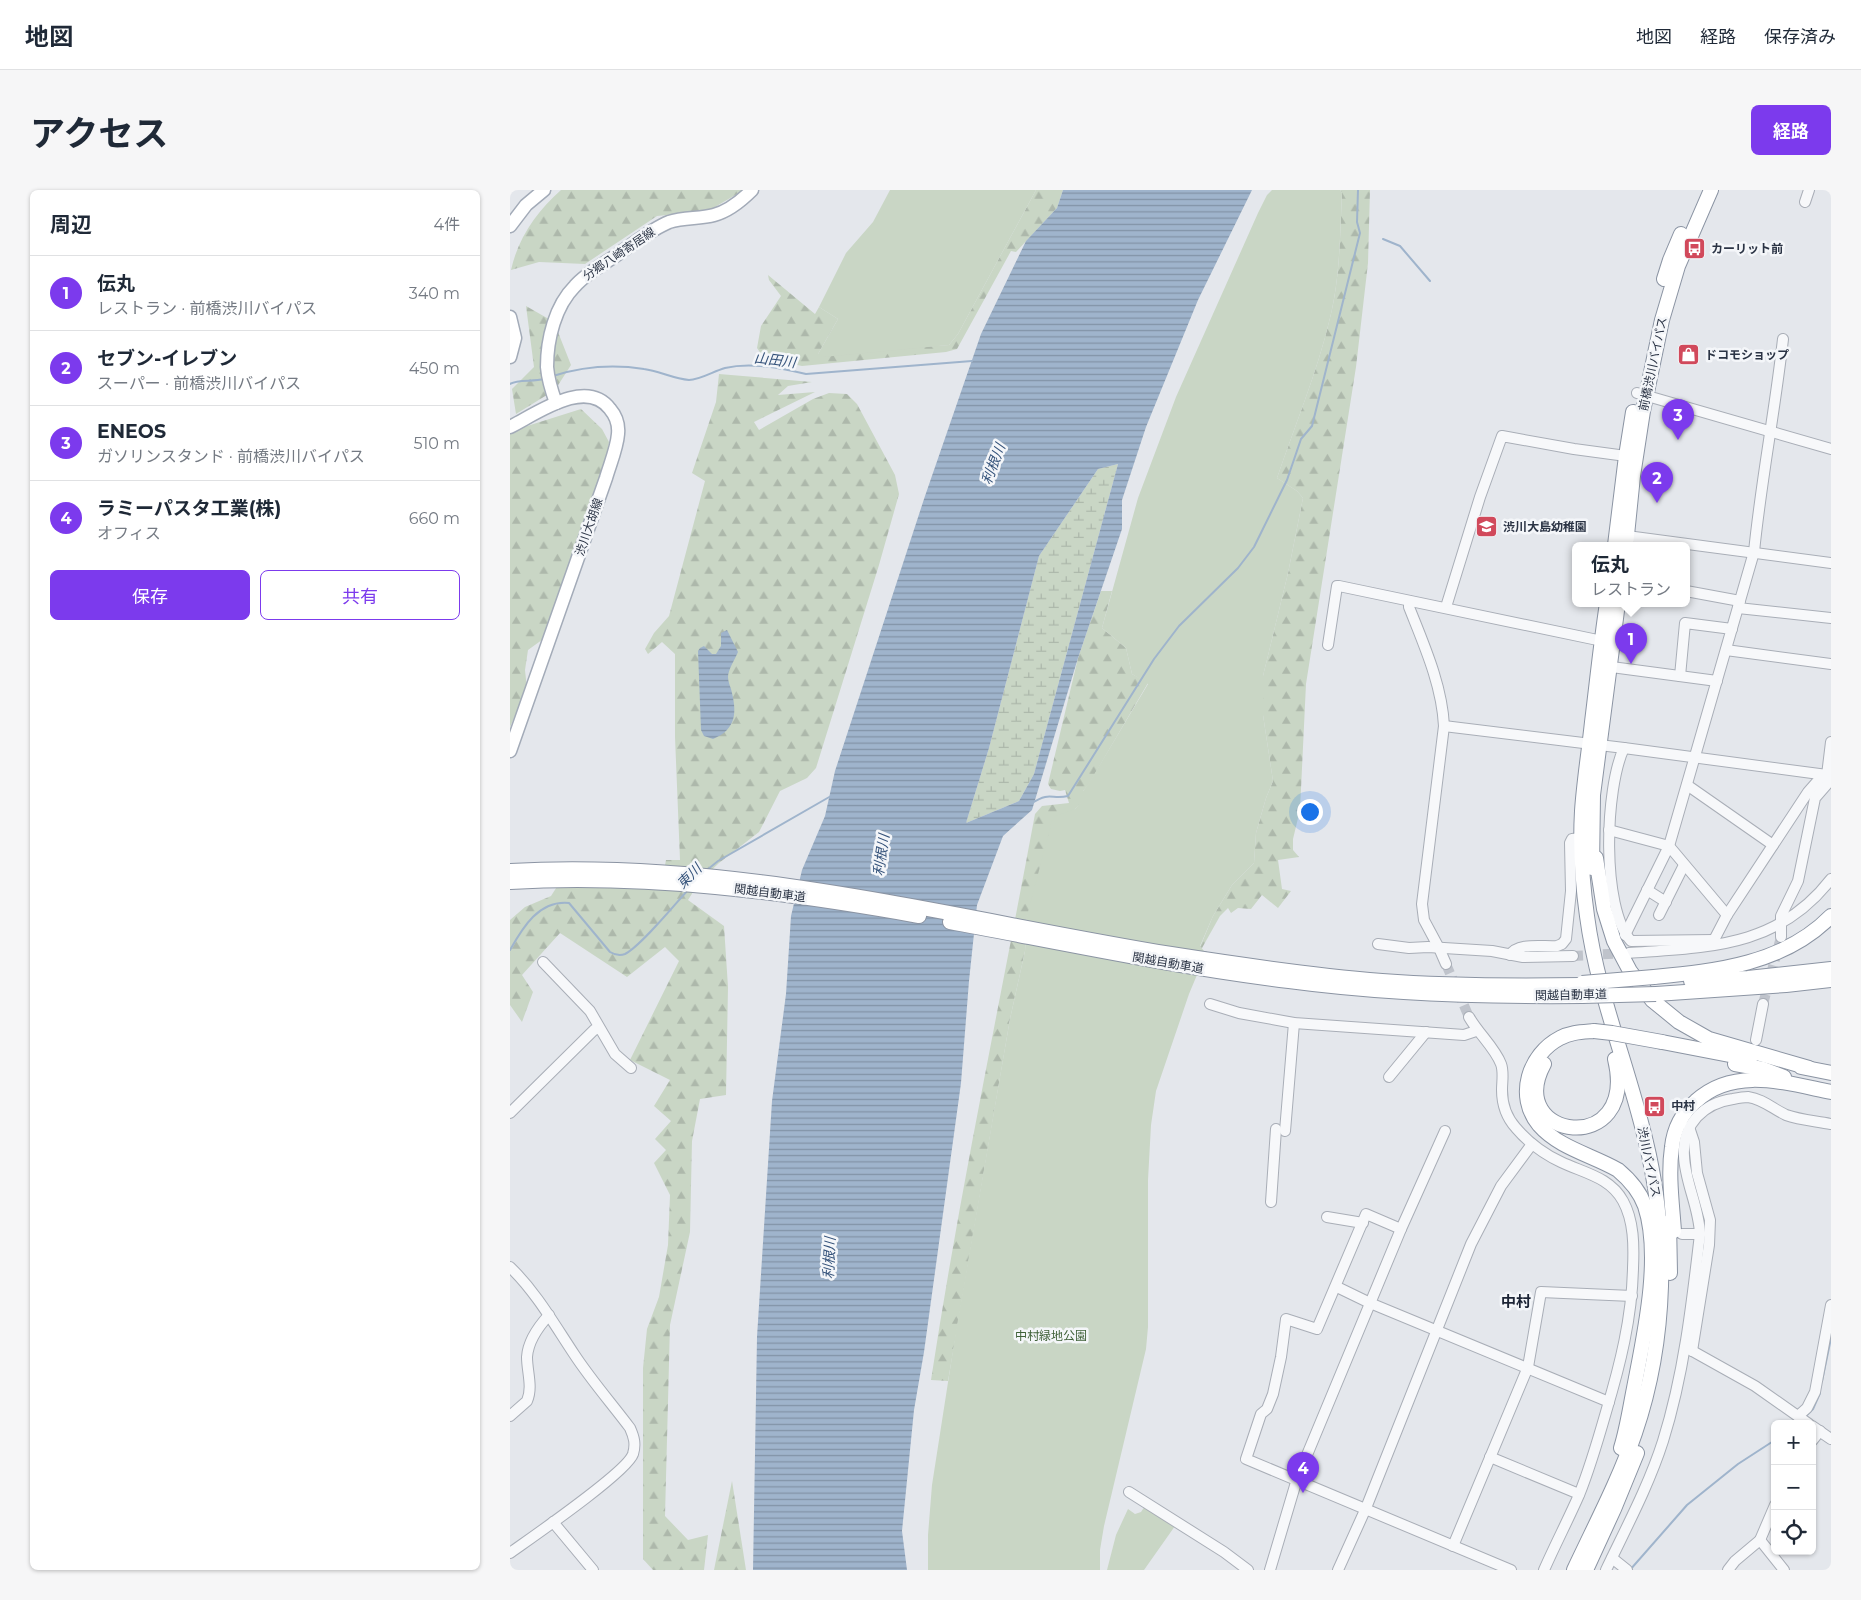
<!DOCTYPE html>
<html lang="ja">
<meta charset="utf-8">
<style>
:root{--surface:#fff;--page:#f6f6f7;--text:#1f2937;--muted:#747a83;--line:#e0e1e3;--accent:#7c3aed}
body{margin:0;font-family:Montserrat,"Noto Sans JP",sans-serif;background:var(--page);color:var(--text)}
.controls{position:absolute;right:15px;bottom:15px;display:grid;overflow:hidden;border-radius:8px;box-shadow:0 1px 4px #0004}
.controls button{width:45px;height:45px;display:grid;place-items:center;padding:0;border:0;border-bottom:1px solid var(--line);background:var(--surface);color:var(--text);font:25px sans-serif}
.you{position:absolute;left:799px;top:621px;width:18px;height:18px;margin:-12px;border:4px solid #fff;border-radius:50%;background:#1a73e8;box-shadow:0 0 0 8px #1a73e833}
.badge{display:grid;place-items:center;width:32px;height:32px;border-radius:50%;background:var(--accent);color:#fff;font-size:16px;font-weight:700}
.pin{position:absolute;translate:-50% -41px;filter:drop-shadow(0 1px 2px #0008)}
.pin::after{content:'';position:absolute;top:26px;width:18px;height:15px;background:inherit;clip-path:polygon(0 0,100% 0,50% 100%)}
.popup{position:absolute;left:1062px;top:352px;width:118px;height:65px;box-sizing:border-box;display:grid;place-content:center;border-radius:8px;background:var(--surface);filter:drop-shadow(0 1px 4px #0005);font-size:16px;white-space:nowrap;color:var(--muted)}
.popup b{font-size:19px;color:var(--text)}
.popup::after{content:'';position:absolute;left:50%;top:100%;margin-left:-10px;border:10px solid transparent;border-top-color:var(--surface)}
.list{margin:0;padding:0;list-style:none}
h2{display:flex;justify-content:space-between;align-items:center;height:65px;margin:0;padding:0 20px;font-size:21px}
h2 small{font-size:16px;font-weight:400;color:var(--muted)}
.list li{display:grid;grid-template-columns:32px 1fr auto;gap:15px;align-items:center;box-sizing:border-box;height:75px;padding:0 20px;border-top:1px solid var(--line)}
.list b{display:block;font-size:19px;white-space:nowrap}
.list p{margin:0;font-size:16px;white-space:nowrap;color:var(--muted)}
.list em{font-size:16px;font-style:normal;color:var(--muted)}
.actions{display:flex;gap:10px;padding:15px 20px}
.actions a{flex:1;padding:11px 0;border:1px solid var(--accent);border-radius:8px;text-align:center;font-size:18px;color:var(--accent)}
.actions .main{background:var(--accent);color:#fff}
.icon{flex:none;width:28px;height:28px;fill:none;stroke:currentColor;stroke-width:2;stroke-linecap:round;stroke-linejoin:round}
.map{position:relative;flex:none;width:1321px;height:1380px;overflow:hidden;border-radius:8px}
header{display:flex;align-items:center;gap:30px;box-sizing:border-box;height:70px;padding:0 25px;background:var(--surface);border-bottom:1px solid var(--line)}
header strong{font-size:24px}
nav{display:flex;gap:28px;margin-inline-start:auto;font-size:18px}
.intro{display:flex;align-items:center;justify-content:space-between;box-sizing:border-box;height:120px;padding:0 30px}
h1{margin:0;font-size:35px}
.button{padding:12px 22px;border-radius:8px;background:var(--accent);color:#fff;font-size:18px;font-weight:700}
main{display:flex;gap:30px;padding:0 30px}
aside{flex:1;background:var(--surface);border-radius:8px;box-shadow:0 1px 4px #0004}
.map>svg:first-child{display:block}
.forest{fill:url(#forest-firs)}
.wetland{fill:url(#wetland-marsh)}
.green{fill:#c9d6c5}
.water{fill:url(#water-rules);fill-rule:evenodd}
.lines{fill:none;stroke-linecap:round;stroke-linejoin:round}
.stream{stroke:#9fb4cc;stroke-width:2}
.minor-tunnel{stroke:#bfc3cb;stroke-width:10;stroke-dasharray:10 5;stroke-linecap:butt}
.minor-casing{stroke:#a9aeb7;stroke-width:12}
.major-casing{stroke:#a3abb8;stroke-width:15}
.highway-casing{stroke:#8b94a3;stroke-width:16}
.minor{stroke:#f7f8fa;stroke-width:10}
.major{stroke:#fff;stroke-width:12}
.highway{stroke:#fff;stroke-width:14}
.highway-bridge-casing{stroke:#8b94a3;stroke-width:16;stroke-linecap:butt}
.highway-bridge{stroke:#fff;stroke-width:14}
.labels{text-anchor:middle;stroke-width:5;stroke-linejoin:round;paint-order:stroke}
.poi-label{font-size:12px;font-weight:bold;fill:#2b3445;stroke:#f4f6f9;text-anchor:start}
.street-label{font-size:12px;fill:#2b3445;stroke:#f4f6f9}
.park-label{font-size:12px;fill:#3f6138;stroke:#f4f6f9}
.water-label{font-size:14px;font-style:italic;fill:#34527a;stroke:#f4f6f9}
.quarter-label{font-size:15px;font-weight:bold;fill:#1d2536;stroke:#f4f6f9}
</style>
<header>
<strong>地図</strong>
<nav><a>地図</a><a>経路</a><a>保存済み</a></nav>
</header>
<div class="intro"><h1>アクセス</h1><a class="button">経路</a></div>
<main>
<aside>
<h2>周辺<small>4件</small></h2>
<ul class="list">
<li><span class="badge">1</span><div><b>伝丸</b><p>レストラン · 前橋渋川バイパス</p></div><em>340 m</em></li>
<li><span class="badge">2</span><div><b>セブン-イレブン</b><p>スーパー · 前橋渋川バイパス</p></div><em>450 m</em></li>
<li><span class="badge">3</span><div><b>ENEOS</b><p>ガソリンスタンド · 前橋渋川バイパス</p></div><em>510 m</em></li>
<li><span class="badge">4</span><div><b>ラミーパスタ工業(株)</b><p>オフィス</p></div><em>660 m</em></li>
</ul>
<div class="actions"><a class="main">保存</a><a>共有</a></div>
</aside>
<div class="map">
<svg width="1321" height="1380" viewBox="0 0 1321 1380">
<defs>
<pattern id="forest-firs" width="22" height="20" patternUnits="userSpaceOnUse" patternTransform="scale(1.25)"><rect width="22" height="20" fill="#c9d6c5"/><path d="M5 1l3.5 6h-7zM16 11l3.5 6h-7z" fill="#adb8ab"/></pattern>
<pattern id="wetland-marsh" width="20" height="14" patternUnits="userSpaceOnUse" patternTransform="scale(1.25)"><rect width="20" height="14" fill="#c9d6c5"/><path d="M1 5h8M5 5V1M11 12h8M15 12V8" fill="none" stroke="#adb8ab"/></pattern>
<pattern id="water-rules" width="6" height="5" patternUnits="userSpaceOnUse" patternTransform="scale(1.25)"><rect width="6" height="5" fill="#9fb4cc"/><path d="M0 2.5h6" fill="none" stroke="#8293a7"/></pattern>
</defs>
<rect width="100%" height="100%" fill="#e4e7ec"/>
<g class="forest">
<path d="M51,0H234L198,21L147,26L75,74L29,72L1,80C8,48 27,21 51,0Z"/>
<polygon points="526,0 553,0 547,18 506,62 501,61 447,159 436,162 292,176 254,168 247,158 251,136 271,106 259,90 258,85 305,124 309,117 328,129 308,164 439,155 448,144"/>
<path d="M830,0H860L858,73L846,177L796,494L790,620L783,649V660L789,667L768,670L772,699L781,701L768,718L752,705L741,719L728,718L721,723L718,718L710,726L692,758L690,757L703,726L722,695L744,673L746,643L756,608L763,591L753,525V486L778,383L793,308L787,301L767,288C785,235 807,183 820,128C830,88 830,45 832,3Z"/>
<polygon points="16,116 44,132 61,175 45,200 6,224 2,199 24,177"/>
<polygon points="209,184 302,192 278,196 268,205 305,202 244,232 249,240 303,209 319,203 337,204 347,214 385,285 389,304 369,375 306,578 297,588 270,601 249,642 209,673 190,691 178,710 214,736 218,797 216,905 190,909 182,951 180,1042 160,1135 155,1326 178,1350 198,1345 194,1380 143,1380 133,1369 133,1178 137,1139 149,1107 158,1055 160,1005 144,973 156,960 145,949 161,931 144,916 160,890 120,870 169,771 155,757 117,787 50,743 12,785 23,802 12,832 0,815 0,730 15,717 41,706 48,695 151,695 156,670 170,670 165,547 165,464 152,452 138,464 135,459 144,443 159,426 195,291 182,283 206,212"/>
<polygon points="71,219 92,239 99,252 96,272 36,447 18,460 15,480 17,499 0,537 0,244 14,237"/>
<path d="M591,401H602L592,438L616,458L622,484L638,493L579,594L573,601L574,610L565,619L517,727L515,761L500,829L438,1191L421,1190C450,1000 490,813 525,624L532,616L559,613L555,600L550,601L541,599L538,594L568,468Z"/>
<polygon points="222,1291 236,1380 204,1380"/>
</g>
<polygon class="wetland" points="608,274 524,584 509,611 456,633 479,558 529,366 588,279"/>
<g class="green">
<polygon points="380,0 526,0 448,144 439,155 313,167 308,164 328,129 309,117 336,63 363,32"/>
<path d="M762,0H830L832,3C830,44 830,88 820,128C807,183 785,235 767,288L787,301L793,308L778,383L753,486V525L763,591L756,608L746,643L744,673L722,695L703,726L690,756L694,761H697L679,804L646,901L641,935L638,990V1137L636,1159L594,1336L590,1360V1380H418V1345L422,1295L446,1141L500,829L515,761L517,726L543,627L565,619L573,610V601L579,593L638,494L622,484L616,458L592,438L628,308L666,207L748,23L757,5Z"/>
<polygon points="635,1316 665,1336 634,1380 597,1380 606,1345 618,1319 625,1324 631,1322"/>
</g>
<g class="water">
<path d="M553,0H742L688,110L636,237L612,310V339L568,468L522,620L493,646L467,715L459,791L451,893L414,1162L404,1220L392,1341L397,1380H243L247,1147L262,911L276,804L281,726L292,680L315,626L325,581L415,306L471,144L516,51L547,18ZM608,274L524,584L509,611L456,633L479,558L529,366L588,279Z"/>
<path d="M217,440L228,462C225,469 218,480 218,487C218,491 220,496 221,499C227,522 227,539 203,549L194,546L191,540L188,461L190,458L194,456L202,464H206L211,456V443Z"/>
</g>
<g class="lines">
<g class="stream">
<polyline points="873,49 890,56 920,91"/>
<path d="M43,186C74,176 102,174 134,179C149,181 164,189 179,190C190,190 204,181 215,178C241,172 271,178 296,184L462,171"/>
<path d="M0,194C7,189 23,192 34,189"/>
<path d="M522,613C541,601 541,610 558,606L644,469L669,436L728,378L744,357L777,290L791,249L802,236L850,43L847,32L848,0"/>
<polyline points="197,680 208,671 321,606"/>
<path d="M0,760C13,737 29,710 59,713L100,762C105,765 110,766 115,764C131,756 165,714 178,700"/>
<polyline points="1312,1191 1321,1148"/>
<polyline points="1296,1226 1303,1219 1310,1203"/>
<polyline points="1120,1380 1177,1315 1228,1274 1265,1250"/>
</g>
<g class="minor-tunnel">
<polyline points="1063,766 1116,763"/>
<polyline points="936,774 959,827"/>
<polyline points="1253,814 1271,747"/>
</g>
<defs>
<g id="minor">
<polyline points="1295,12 1299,0"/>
<polyline points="1127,203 1321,259"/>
<polyline points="1117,346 1321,373"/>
<polyline points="1176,401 1230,411"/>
<path d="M899,411V417C914,455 932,495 934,536L912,714L914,730L929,758L936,774"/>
<polyline points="936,417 970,307 992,246 1064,259 1116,266"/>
<polyline points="1228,418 1321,428"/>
<polyline points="818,455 827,396 829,396 1097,452"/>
<polyline points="1216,460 1321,474"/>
<polyline points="1094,476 1207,491"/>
<polyline points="1170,486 1175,433 1222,439"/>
<path d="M934,536L1114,558C1095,598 1091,718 1121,751L1204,750"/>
<polyline points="1114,558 1317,585"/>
<polyline points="1177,595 1263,655"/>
<polyline points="1099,640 1159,656 1217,725"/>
<polyline points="1137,700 1156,712"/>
<polyline points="1149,725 1174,675"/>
<path d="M1115,745L1159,656L1244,362C1251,291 1265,221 1273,149"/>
<polyline points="1271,747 1271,726 1288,691 1305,608 1318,593 1317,585 1321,552"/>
<polyline points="1204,750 1217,725 1298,602 1313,585"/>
<polyline points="868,754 899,758 918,757 982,761 1013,767 1063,766"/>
<path d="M1119,763C1198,757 1268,758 1321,689"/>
<path d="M1000,765C1008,752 1033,757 1047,756L1052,754L1056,749L1061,701L1060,653L1062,649L1071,648"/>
<polyline points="33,772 80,821 105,864 121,878"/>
<polyline points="700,814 729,823 784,833 954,845 966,841"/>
<path d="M959,827C968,843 985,858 991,874C994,882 992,891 992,900C992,914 997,928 1006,938C1018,952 1034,964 1051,972C1074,983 1100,987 1113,1011C1124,1031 1124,1056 1123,1078C1122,1128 1110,1175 1096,1222C1088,1250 1080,1278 1069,1305C1058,1330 1045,1355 1034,1380"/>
<polyline points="1246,850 1253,814"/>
<polyline points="879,887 916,842"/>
<polyline points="0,923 84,840 89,838"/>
<polyline points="1179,937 1184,952 1187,983 1200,1030 1199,1055 1182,1161"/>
<polyline points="775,941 784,833"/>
<polyline points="761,1012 766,939"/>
<polyline points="817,1027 853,1033"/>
<polyline points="891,1039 856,1024 807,1139 776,1129 771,1167 763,1204 757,1219 751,1224 736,1269 1001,1380"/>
<polyline points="1172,1044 1190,1044"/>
<path d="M0,1077C26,1102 44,1134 64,1164C81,1190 102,1214 120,1238C124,1247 126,1254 123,1264C117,1282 21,1348 0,1363"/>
<polyline points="827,1097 860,1113 1099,1212"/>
<polyline points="1177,1158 1245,1196 1299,1234"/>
<path d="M0,1226L17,1211C23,1197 17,1182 17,1167C18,1151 28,1137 39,1125"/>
<polyline points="1288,1226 1297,1218 1305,1202 1321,1115"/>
<polyline points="1302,1236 1321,1249"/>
<polyline points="1302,1251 1310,1241"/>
<polyline points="980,1267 1069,1304"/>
<polyline points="619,1302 714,1362 738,1380"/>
<polyline points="43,1332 83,1380"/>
<polyline points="1250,1350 1274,1380"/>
<polyline points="943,1356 1018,1177 1031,1102 1122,1106"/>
<polyline points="1102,1368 1117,1380"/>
<polyline points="760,1380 787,1289 891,1039 935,941"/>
<polyline points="828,1380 856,1318 961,1054 991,996 1022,954"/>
<path d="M1096,1380C1116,1338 1139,1295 1153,1251C1174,1184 1182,1113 1190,1044C1189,1017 1175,992 1174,966C1172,934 1194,913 1223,909C1228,908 1233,907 1238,907C1253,909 1263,919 1276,925C1290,930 1306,931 1321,934"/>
<polyline points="1218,1380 1225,1371 1250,1350 1265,1315"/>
</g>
<g id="major">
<polyline points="0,36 16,15 34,0"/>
<polyline points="0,127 5,148 0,167"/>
<path d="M46,213C42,202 38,189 37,177C37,149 45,116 65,96C77,82 96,73 111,62C126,52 142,39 159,32C174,27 190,29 204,25C219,21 232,10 242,0"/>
<path d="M0,237C26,224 76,187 100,219C106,226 109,234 108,244C107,258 100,274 96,288L0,561"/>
</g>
<g id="highway">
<polyline points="1154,89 1160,70 1171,44"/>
<polyline points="1105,355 1116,266 1123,222"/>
<polyline points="1116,355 1123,286 1133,221 1152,130 1168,76 1201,0"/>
<polyline points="1086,668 1094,719 1104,751 1120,781 1142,810 1169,832 1199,849 1299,878"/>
<polyline points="1082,678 1083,605 1108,413"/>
<path d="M0,681C224,668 442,728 661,764C731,775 801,785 872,791C938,796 1006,796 1073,795"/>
<path d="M0,692C138,684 274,702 409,726"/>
<path d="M440,732C553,753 665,777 779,791C876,804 974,807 1072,806"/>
<path d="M1144,787C1207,781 1274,774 1321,726"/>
<polyline points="1181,791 1238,788 1321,779"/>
<polyline points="1146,804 1276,795 1321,790"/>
<path d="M1084,841C1072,842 1061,842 1050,848C1019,864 1005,906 1029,935C1049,958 1082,965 1108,980C1120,990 1130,1002 1135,1016C1152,1067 1134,1146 1124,1198C1120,1218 1117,1239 1111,1258"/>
<polyline points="1152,852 1240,869"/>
<path d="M1034,874C993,950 1129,969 1105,869"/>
<polyline points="1225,874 1253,879 1274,887"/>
<polyline points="1291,877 1321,883"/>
<polyline points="1159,1032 1160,1083"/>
<path d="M1164,1041C1162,1013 1158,984 1162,957C1164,938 1172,923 1186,911C1224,876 1276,893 1321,902"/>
<path d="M1064,1380C1085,1335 1109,1290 1125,1243C1157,1149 1159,1044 1135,948C1117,873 1087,802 1077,726C1072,691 1070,656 1072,621C1074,591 1079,561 1082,532C1087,492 1091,452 1097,413"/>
<polyline points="1076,1380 1104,1319 1127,1263"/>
</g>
</defs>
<use href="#minor" class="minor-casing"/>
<use href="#major" class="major-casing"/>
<use href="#highway" class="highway-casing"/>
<use href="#minor" class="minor"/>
<use href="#major" class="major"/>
<use href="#highway" class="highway"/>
<defs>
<g id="highway-bridge">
<polyline points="1072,793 1144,787"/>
<polyline points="1072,806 1146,804"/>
<polyline points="1084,841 1102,843 1152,852"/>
</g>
</defs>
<use href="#highway-bridge" class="highway-bridge-casing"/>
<use href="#highway-bridge" class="highway-bridge"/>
</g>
<defs>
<symbol id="bus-square" viewBox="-11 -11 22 22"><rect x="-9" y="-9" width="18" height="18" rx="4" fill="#d1495b" stroke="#f4f6f9"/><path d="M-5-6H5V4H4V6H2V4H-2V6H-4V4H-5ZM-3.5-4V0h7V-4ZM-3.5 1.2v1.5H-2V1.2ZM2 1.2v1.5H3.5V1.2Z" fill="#fff"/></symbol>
<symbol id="shop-square" viewBox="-11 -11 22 22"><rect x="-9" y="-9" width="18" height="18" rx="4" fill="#d1495b" stroke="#f4f6f9"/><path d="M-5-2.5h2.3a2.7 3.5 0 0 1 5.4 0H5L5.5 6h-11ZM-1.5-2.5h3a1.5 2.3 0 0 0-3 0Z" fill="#fff"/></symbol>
<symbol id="school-square" viewBox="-11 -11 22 22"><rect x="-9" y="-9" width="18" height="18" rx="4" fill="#d1495b" stroke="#f4f6f9"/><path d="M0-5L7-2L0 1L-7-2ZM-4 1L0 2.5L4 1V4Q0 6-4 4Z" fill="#fff"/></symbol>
</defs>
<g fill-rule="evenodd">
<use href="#bus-square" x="1172" y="46" width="25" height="25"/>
<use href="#shop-square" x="1166" y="152" width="25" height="25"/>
<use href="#school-square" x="964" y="324" width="25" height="25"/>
<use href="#bus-square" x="1132" y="904" width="25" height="25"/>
</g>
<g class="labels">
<g class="poi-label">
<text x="1201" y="63">カーリット前</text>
<text x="1195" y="169">ドコモショップ</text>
<text x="993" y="341">渋川大島幼稚園</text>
<text x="1161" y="920">中村</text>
</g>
<g class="street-label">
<text transform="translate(109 64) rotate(-34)" y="4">分郷八崎寄居線</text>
<text transform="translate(1143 174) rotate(-78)" y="4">前橋渋川バイパス</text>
<text transform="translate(79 337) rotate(-71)" y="4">渋川大胡線</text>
<text transform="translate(260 703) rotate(7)" y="4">関越自動車道</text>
<text transform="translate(658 773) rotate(10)" y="4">関越自動車道</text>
<text transform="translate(1061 805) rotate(-1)" y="4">関越自動車道</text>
<text transform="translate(1139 972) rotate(78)" y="4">渋川バイパス</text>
</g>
<g class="park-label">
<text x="541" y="1150">中村緑地公園</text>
</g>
<g class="water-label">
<text transform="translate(265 170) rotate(7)" y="5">山田川</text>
<text transform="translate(483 274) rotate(-69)" y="5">利根川</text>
<text transform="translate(371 665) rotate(-82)" y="5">利根川</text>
<text transform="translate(179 686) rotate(-45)" y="5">東川</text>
<text transform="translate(319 1068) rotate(-87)" y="5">利根川</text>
</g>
<g class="quarter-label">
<text x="1006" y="1117">中村</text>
</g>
</g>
</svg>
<div class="controls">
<button>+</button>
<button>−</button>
<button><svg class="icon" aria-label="locate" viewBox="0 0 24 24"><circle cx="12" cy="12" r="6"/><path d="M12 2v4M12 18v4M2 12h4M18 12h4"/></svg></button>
</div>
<div class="you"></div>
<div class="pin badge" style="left:1121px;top:474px">1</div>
<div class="popup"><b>伝丸</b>レストラン</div>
<div class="pin badge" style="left:1147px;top:313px">2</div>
<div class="pin badge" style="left:1168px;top:250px">3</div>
<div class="pin badge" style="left:793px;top:1303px">4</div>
</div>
</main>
